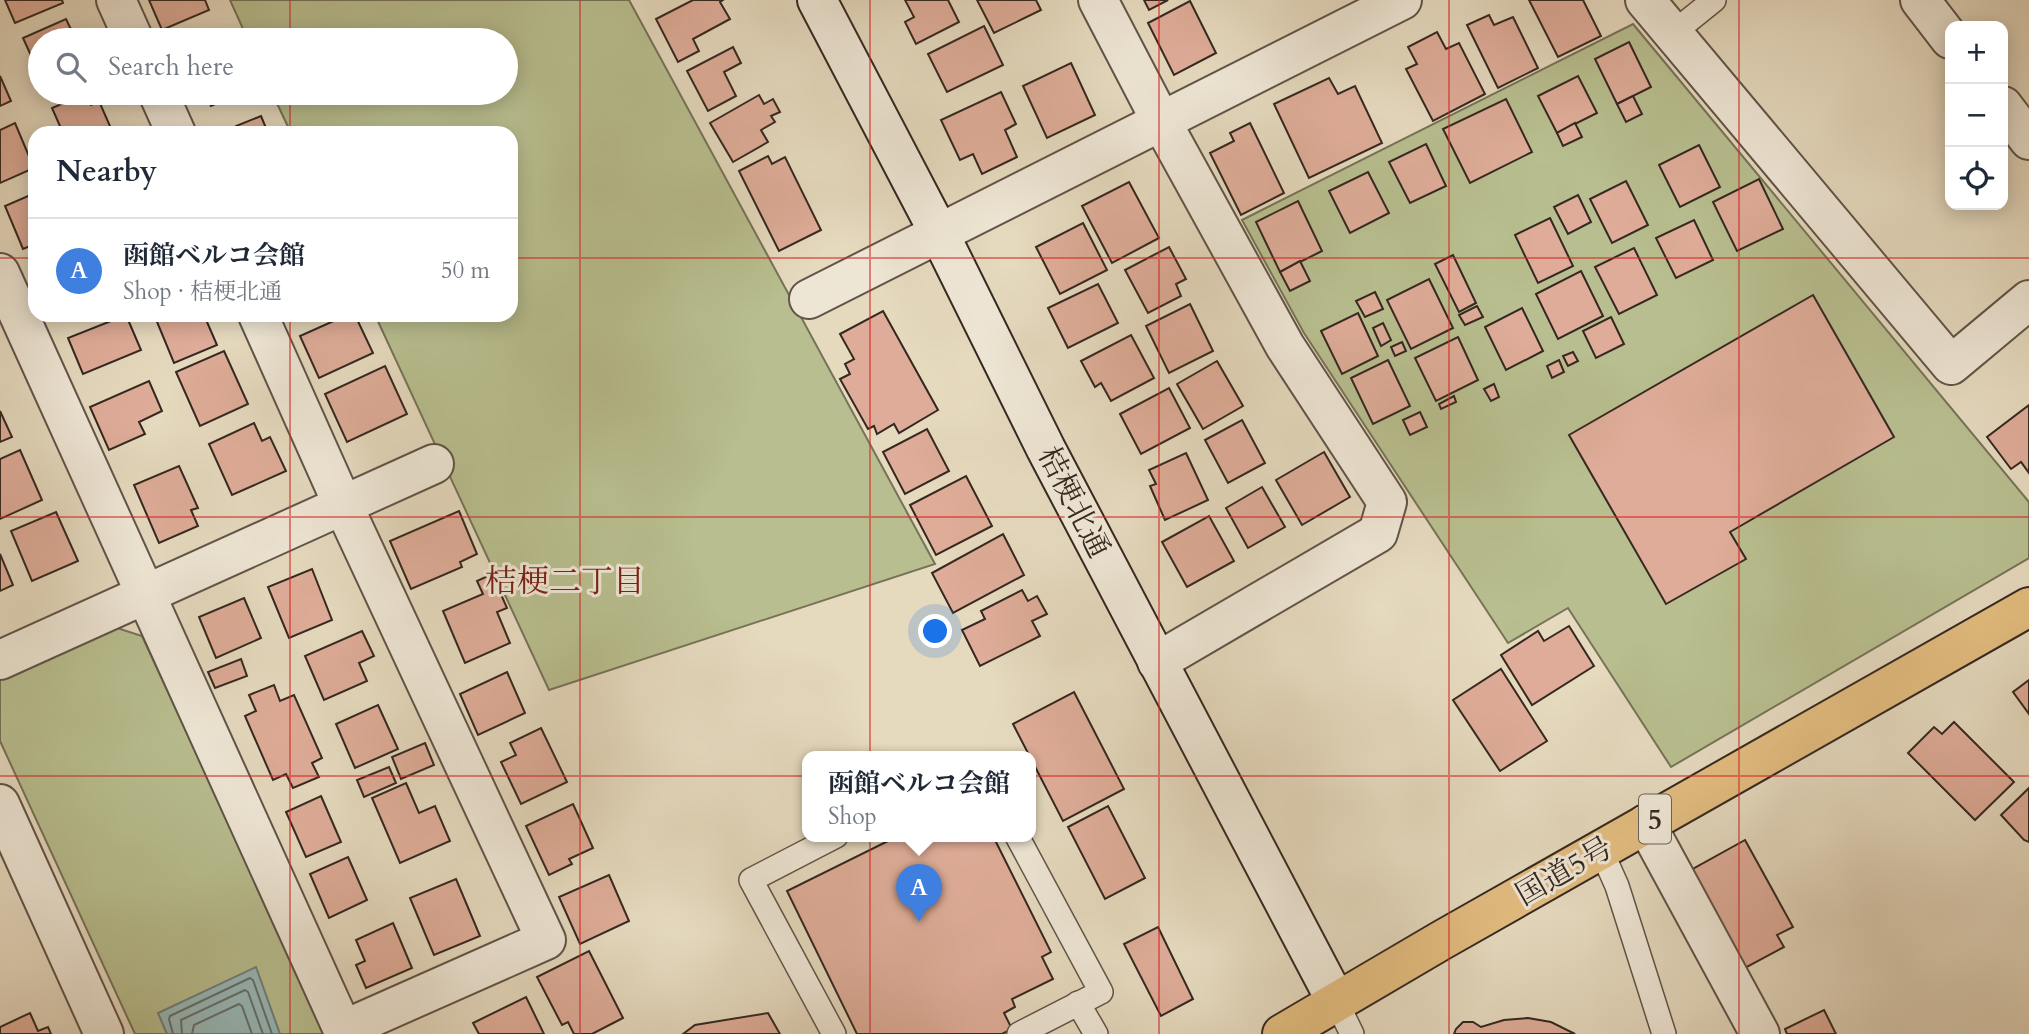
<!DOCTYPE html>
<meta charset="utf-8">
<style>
:root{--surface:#fff;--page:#f6f6f7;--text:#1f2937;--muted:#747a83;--line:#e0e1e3;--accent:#d93025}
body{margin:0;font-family:Cardo,"Noto Serif JP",serif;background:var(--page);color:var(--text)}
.controls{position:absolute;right:21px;top:21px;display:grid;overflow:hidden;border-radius:14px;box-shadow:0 4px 18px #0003}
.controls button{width:63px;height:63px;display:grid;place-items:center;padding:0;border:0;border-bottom:2px solid var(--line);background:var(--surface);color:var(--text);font:35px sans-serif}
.you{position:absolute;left:936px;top:632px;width:24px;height:24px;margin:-18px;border:5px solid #fff;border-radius:50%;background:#1a73e8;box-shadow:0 0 0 10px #1a73e833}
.badge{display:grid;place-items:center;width:46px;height:46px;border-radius:50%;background:var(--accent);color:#fff;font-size:23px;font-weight:700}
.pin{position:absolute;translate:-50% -58px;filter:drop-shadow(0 2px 4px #0008)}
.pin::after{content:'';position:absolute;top:37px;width:24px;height:21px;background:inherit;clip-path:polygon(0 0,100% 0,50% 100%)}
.popup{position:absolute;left:802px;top:751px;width:234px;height:91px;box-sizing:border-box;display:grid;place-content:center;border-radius:14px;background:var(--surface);filter:drop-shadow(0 2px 5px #0005);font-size:23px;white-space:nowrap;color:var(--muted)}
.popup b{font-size:26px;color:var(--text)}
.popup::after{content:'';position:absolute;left:50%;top:100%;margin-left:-14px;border:14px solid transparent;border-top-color:var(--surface)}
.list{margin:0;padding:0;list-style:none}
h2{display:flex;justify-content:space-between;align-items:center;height:91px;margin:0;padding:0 28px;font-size:30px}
h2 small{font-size:23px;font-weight:400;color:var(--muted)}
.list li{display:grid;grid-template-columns:46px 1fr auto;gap:21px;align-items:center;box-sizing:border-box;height:105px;padding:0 28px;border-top:2px solid var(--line)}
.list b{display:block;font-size:26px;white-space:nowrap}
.list p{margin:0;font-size:23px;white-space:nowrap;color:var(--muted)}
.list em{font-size:23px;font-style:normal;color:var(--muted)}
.icon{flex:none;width:38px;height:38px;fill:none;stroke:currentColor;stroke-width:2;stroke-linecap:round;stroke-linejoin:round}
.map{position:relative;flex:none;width:2029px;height:1034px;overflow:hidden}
.search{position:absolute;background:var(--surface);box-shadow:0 4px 18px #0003;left:28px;top:28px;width:490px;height:77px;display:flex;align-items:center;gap:18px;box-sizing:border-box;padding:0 24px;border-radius:38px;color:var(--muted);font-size:26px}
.panel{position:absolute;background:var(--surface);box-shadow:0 4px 18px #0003;left:28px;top:126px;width:490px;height:196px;border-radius:21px}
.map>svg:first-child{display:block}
.green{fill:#b8be8f;stroke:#767358;stroke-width:2}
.water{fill:#98b9b9;stroke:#707f7c;stroke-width:2}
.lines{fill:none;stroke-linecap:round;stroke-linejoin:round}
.shore{stroke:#66706c;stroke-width:2}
.building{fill:#deac98;stroke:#352820;stroke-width:2}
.lane-casing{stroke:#615448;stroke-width:26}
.street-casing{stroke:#615448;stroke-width:42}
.secondary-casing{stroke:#352820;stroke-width:42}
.highway-casing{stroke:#352820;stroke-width:42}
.lane{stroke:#eee6d5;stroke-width:23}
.street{stroke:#eee6d5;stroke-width:38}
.secondary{stroke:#eee6d5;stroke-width:38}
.highway{stroke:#e2bc7f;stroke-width:38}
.grid{fill:none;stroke:#d62828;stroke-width:2;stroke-opacity:0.55}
.labels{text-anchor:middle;stroke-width:6;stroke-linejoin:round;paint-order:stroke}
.shield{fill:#eee6d5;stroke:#6c6156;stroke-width:2}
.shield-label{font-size:28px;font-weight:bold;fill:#352820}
.street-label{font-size:30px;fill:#352820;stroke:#eee6d5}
.neighbourhood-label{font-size:32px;fill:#7a1f14;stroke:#eee6d5}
</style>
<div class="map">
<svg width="2029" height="1034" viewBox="0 0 2029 1034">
<rect width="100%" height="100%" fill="#e5d9be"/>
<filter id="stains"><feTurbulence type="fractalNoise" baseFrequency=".00286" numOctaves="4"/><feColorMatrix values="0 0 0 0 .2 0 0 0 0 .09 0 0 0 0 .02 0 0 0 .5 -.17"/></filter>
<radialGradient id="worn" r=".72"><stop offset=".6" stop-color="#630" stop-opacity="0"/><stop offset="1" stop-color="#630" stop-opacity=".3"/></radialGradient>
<g class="green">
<polygon points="230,0 629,0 935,564 549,690 375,315 511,315 511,133 291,133 272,93 506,93 506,40 248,40"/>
<polygon points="1633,24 2029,502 2029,558 1671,767 1568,608 1508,643 1304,333 1242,220"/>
<polygon points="114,627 142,636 327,1034 135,1034 0,741 0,679"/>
</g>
<polygon class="water" points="256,967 280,1034 167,1034 158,1013"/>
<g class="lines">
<g class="shore">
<polyline points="173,1034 169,1019 170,1016 250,978 253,980 272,1034"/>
<polyline points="182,1034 181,1020 245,990 248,992 263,1034"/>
<polyline points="192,1034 194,1025 239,1004 242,1006 252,1034"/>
</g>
</g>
<g class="building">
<polygon points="5,0 62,0 63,3 15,23"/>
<polygon points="149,0 205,0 209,10 162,30"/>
<polygon points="693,0 723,0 720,2 730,19 693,39 699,51 678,62 656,19"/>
<polygon points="905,0 948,0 959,22 916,44 905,22 914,17"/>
<polygon points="977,0 1036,0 1041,10 994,33"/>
<polygon points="1144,0 1168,0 1149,10"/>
<polygon points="1529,0 1583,0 1601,36 1558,57"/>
<polygon points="1190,1 1216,53 1174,75 1148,23"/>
<polygon points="1489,15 1494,25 1513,17 1538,68 1498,88 1467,25"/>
<polygon points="66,19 76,40 40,40 40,75 23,38"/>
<polygon points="984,26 1003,65 947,92 928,54"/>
<polygon points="1437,32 1446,49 1459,43 1485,94 1433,121 1406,69 1417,64 1408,47"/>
<polygon points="1629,42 1651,87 1617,104 1595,59"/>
<polygon points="733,47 741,63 724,72 736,96 708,111 687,71"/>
<polygon points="1071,63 1095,115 1047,138 1023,86"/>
<polygon points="0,76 11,101 0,106"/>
<polygon points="1578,76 1597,113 1557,133 1538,96"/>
<polygon points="1329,78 1338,94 1355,86 1382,143 1309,178 1274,104"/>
<polygon points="1001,92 1016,124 1005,130 1017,157 982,174 973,154 960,160 941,120"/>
<polygon points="205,93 240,93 211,106"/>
<polygon points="85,94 91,105 99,101 113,133 63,133 52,108"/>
<polygon points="759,95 764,104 773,99 780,112 771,116 775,122 761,130 768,142 733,162 710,123"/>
<polygon points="1633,96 1642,114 1626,122 1617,104"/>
<polygon points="1506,99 1532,152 1470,183 1443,129"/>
<polygon points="261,116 268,133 238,133 236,126"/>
<polygon points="15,123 34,168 0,183 0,130"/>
<polygon points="1250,123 1284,193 1241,215 1210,153 1234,141 1230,133"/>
<polygon points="1575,123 1582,137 1563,146 1557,133"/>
<polygon points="1426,144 1446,186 1410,203 1389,162"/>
<polygon points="1699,145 1720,187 1680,207 1659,165"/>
<polygon points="768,156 772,164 785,157 821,230 779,251 739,171"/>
<polygon points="1368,172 1389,213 1350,233 1329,191"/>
<polygon points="1759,179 1783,229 1737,251 1713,202"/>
<polygon points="1626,181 1648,225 1612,243 1590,199"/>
<polygon points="1129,182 1159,238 1112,263 1082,206"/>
<polygon points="35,193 35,244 23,249 5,206"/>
<polygon points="1578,195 1591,222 1568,234 1554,207"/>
<polygon points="1298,201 1322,251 1280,272 1256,222"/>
<polygon points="1550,218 1573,266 1538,283 1515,235"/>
<polygon points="1694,220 1713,260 1676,278 1656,238"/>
<polygon points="1083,223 1107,270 1060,294 1036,247"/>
<polygon points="1169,247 1186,279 1176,284 1181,296 1148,313 1125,270"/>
<polygon points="1634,248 1657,295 1619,314 1595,267"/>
<polygon points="1453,255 1476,303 1459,312 1435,264"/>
<polygon points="1300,261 1310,281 1290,291 1280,272"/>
<polygon points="1581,271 1603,316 1558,339 1536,294"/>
<polygon points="1429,279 1453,328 1411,349 1387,300"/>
<polygon points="1098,284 1118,323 1068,348 1048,308"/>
<polygon points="1375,292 1383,309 1365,317 1356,301"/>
<polygon points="1813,295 1894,437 1730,532 1746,559 1666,604 1569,435"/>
<polygon points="1190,304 1213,351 1169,373 1146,326"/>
<polygon points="1477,306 1483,317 1465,325 1459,315"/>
<polygon points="1522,308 1543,351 1506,370 1485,327"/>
<polygon points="883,311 938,410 899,433 894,424 877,434 874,426 868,429 840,379 850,374 845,364 854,359 840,334"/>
<polygon points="1358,313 1378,356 1342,374 1321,331"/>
<polygon points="126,315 141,350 83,374 68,338"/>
<polygon points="159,315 204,315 217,345 174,363 155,317"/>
<polygon points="347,315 355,315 373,353 319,378 300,336"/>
<polygon points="1611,317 1624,344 1596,358 1583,331"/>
<polygon points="1383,323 1391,340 1381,346 1373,328"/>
<polygon points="1131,335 1154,378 1111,401 1101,383 1095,387 1081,361"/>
<polygon points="1458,337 1478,380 1436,401 1415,358"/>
<polygon points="1402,342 1406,351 1395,356 1391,347"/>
<polygon points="224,351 248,404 200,426 176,372"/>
<polygon points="1573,352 1578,361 1568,366 1563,356"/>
<polygon points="1388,360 1410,406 1373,424 1351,378"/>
<polygon points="1559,360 1564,372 1552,378 1547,366"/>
<polygon points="1217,361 1243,406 1203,429 1177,384"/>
<polygon points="385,366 407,414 347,442 325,394"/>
<polygon points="149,381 162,411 139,422 145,434 109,450 90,407"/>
<polygon points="1494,384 1499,397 1491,401 1484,389"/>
<polygon points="1169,388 1190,428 1141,454 1120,414"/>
<polygon points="1454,396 1456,402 1441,409 1439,404"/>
<polygon points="2029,405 2029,473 2021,462 2011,469 1987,437"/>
<polygon points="0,411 12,437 0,442"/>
<polygon points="1420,412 1427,427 1410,435 1403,420"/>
<polygon points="1242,420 1265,463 1228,483 1205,440"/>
<polygon points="254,423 262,441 270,437 286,471 232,495 209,444"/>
<polygon points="927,429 949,471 905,494 883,452"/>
<polygon points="20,450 42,500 0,519 0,459"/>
<polygon points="1324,452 1350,497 1302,525 1276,480"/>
<polygon points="1186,453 1208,500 1165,520 1150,486 1156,484 1149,470"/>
<polygon points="179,466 198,508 191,510 198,526 159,543 134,485"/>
<polygon points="966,476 992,526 936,555 910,505"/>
<polygon points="1262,487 1285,527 1248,548 1226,508"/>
<polygon points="459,511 477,554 460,562 462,567 411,589 390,541"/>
<polygon points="56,512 78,561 32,581 11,531"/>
<polygon points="1209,516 1234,561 1187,587 1162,542"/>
<polygon points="1003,534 1024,575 953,613 932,573"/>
<polygon points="0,554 13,585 0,591"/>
<polygon points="312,569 332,620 289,638 268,587"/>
<polygon points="492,574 507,608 497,612 510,643 465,663 443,611 483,594 477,581"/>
<polygon points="1022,590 1028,601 1037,596 1047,614 1032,621 1040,636 980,666 962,630 985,619 981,611"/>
<polygon points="244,598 261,638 216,658 199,617"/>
<polygon points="1569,626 1594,666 1532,705 1501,655 1538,631 1544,641"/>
<polygon points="362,631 374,656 359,663 367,681 324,700 305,656"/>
<polygon points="241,659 247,676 215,688 208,672"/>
<polygon points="1501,669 1547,741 1500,771 1453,700"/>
<polygon points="507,672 525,713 478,735 460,694"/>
<polygon points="2029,680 2029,714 2013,692"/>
<polygon points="274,685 280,701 294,695 322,758 312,763 319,777 293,788 286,774 273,780 245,716 256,711 249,695"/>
<polygon points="1074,692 1124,789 1063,821 1013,724"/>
<polygon points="378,705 398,749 355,768 336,724"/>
<polygon points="1954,722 2014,782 1975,820 1908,753 1934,727 1942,734"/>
<polygon points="541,728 567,782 521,804 501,762 516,755 510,743"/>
<polygon points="425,743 434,765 401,779 392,757"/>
<polygon points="389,767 396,783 364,797 357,780"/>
<polygon points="406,783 419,813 435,806 450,841 400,863 372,798"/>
<polygon points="2029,788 2029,842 2024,840 2001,815"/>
<polygon points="321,796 341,842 306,857 286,812"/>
<polygon points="573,804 593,848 569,859 572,864 549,875 526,826"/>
<polygon points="1108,806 1145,878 1105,899 1068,827"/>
<polygon points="898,836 993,836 1051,952 1042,957 1053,979 1012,999 1015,1007 1004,1013 1012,1029 1002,1034 857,1034 787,891"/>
<polygon points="1745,840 1793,927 1777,935 1784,947 1745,968 1691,870"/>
<polygon points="348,857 367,900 329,918 310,874"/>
<polygon points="609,875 629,921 580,944 559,897"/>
<polygon points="456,879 480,936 434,955 410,898"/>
<polygon points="393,923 412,968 366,988 356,965 365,961 356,940"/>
<polygon points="1158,927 1193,999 1161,1016 1124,944"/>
<polygon points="589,951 623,1018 592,1034 574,1034 568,1022 562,1025 537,977"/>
<polygon points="526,997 544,1034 479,1034 473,1023"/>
<polygon points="1824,1010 1836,1034 1787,1034 1785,1029"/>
<polygon points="30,1013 38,1031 48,1027 51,1034 0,1034 0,1027"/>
<polygon points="768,1013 780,1034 683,1034 695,1025"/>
<polygon points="1528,1018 1551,1022 1575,1034 1454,1034 1456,1029 1463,1022 1473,1022 1481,1027 1504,1020"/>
</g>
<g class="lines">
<defs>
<g id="lane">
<polyline points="1673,33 1714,0"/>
<polyline points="1017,836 1101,992 1019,1034"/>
<polyline points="1601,850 1617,886 1664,1034"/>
<polyline points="1336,1001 1352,1034"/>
<polyline points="1078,1003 1096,1034"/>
<polyline points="834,1034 751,880 836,836"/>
</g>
<g id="street">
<polyline points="116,0 134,40"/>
<polyline points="1098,0 1161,121 1285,346 1387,502 1378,533 1157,662"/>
<polyline points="1645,0 1951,365 2029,300"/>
<polyline points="1920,0 1950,39"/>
<polyline points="158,93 176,133"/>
<polyline points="2003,106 2029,140"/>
<polyline points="0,273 343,1030"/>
<polyline points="809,299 1402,0"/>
<polyline points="258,315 342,503 546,940 343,1030 345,1034"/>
<polyline points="0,660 434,464"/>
<polyline points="0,804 104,1034"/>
<polyline points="1646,824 1760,1034"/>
</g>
<polyline id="secondary" points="817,0 939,233 1046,449 1336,1001"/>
<polyline id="highway" points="1282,1034 1442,940 2029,607"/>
</defs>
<use href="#lane" class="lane-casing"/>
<use href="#street" class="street-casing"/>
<use href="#secondary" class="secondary-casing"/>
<use href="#highway" class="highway-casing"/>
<use href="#lane" class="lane"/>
<use href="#street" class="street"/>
<use href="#secondary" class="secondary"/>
<use href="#highway" class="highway"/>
</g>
<path class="grid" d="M290,0V40M580,0V1034M870,0V1034M1159,0V1034M1449,0V1034M1739,0V1034M290,93V133M0,258H35M511,258H2029M290,315V1034M0,517H2029M0,776H2029"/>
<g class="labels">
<rect class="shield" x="1639" y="794.5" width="32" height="49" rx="5"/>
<g class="shield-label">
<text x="1655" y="829">5</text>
</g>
<g class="street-label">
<text transform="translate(1074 502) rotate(63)" y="10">桔梗北通</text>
<text transform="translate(1564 871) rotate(-30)" y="10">国道5号</text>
</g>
<g class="neighbourhood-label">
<text x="565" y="592">桔梗二丁目</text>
</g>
</g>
<rect width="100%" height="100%" filter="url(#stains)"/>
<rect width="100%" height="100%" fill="url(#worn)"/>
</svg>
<div class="controls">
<button>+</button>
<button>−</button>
<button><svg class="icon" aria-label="locate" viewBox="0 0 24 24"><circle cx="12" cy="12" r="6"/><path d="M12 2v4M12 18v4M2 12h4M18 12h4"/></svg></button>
</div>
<div class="you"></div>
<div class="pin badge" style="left:919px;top:922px;background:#3f7fe0">A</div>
<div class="popup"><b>函館ベルコ会館</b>Shop</div>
<div class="search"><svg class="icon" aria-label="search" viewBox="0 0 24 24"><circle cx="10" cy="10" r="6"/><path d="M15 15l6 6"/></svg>Search here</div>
<section class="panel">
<h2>Nearby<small></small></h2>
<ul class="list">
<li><span class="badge" style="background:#3f7fe0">A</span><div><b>函館ベルコ会館</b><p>Shop · 桔梗北通</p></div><em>50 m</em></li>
</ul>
</section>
</div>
